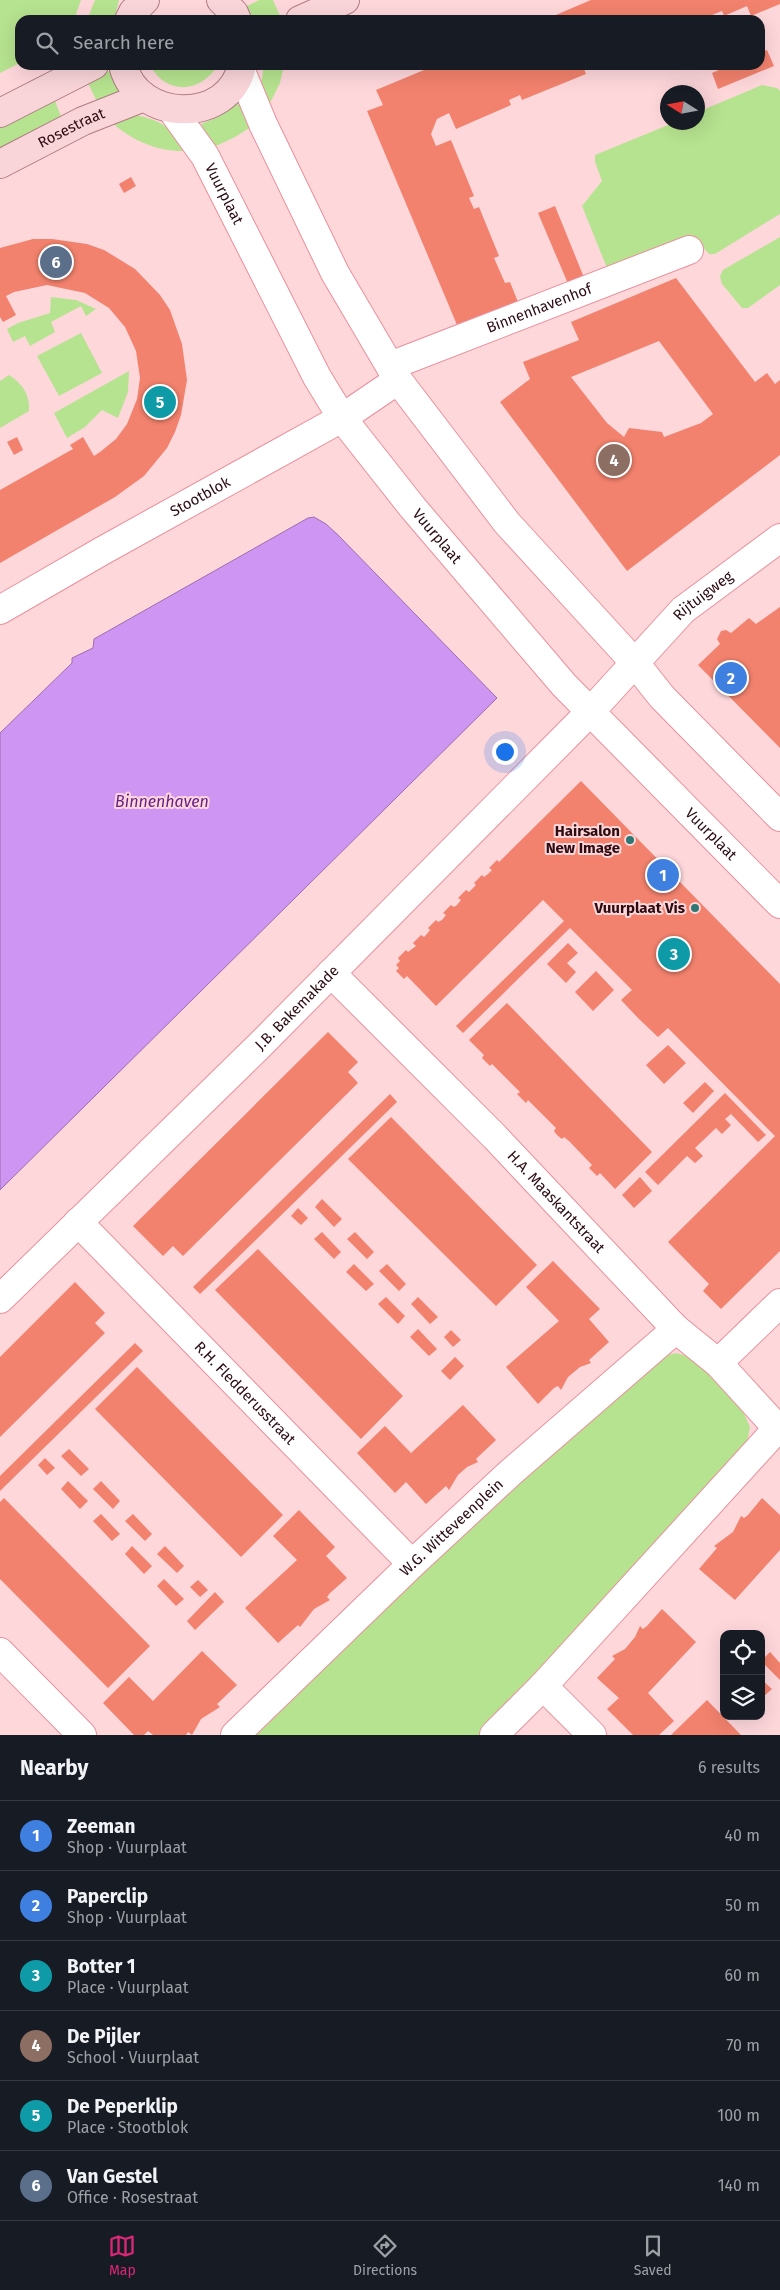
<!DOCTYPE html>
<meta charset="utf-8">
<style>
:root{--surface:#171b24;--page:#242831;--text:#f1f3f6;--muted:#9ea1a6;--line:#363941;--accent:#db2777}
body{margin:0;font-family:"Fira Sans",sans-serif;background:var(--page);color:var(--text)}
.controls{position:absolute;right:15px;bottom:15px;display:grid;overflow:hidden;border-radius:10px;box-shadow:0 5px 20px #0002}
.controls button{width:45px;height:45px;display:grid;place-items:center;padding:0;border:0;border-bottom:1px solid var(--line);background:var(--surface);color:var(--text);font:25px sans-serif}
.compass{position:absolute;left:660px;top:85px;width:45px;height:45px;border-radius:50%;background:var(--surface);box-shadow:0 5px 20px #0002;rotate:281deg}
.you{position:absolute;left:504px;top:751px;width:18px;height:18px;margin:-12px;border:4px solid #fff;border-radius:50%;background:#1a73e8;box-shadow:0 0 0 8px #1a73e833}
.badge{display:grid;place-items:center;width:32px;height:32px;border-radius:50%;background:var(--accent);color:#fff;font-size:16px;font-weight:700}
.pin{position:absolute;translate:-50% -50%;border:2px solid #fff;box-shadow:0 1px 5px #0006}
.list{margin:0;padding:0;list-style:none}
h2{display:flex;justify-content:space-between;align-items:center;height:65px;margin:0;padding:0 20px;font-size:21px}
h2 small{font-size:16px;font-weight:400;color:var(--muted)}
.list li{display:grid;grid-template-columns:32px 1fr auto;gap:15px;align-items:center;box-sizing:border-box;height:70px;padding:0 20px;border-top:1px solid var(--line)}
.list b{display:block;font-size:19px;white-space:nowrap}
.list p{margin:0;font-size:16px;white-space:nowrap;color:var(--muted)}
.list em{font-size:16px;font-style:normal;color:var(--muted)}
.icon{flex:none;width:28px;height:28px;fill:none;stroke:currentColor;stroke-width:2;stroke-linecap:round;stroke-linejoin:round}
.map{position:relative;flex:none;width:780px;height:1735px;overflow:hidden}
.search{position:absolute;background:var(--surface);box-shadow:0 5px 20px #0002;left:15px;right:15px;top:15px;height:55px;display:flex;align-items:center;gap:12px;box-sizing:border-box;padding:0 18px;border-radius:15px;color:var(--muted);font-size:19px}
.sheet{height:485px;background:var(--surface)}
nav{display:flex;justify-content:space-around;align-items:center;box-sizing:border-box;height:70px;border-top:1px solid var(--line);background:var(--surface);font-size:14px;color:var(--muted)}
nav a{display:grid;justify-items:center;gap:2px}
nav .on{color:var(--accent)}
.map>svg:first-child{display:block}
.green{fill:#b6e38f}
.water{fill:#ce95f2;stroke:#9d6cae}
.building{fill:#f2826d;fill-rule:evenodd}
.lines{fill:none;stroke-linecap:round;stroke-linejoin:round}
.minor-casing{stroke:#ea909c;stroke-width:30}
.major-casing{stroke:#af7c82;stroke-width:30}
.minor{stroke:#fff;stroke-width:28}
.major{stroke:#f9d5d9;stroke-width:28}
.poi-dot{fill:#2d7774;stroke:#fed7db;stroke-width:2}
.labels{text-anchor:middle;stroke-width:4;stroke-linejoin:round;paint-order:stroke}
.street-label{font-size:15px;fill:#2c0b11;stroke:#fed7db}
.poi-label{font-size:15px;font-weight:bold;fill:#2c0b11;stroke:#fed7db;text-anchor:end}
.water-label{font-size:16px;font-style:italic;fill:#671f8b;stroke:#fed7db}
</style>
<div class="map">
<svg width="780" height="1735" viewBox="0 0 780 1735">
<rect width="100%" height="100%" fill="#fed7db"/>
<g class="green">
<polygon points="0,0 81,0 74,20 20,20 20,63 0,73"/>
<polygon points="95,0 119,0 114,20 87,20"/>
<polygon points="259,0 273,0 280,16 279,19 254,20 247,6"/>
<path d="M150,65H218C201,93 166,96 150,65Z"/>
<polygon points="264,65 284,65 280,83 269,105 261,85"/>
<polygon points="111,70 121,93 98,104 87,81"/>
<polygon points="762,85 777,88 780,91 780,214 715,254 709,254 692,235 607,268 582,206 602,181 595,162 595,155 673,123 698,122 698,112"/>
<polygon points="55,101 62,119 0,150 0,128"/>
<polygon points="239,103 251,127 235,137 214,147 211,145 201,124 218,117"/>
<path d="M125,114C152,116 175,126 187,151C157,152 133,141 111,122Z"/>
<polygon points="780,237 780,285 748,308 742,308 722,284 720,276 723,270"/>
<polygon points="51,297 76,300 96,309 86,316 81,306 51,322 55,332 30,346 25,336 13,342 7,329 18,323 50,313"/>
<polygon points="81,333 102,373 59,396 37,356"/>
<polygon points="129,371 128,392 118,418 102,410 85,427 67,438 54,413"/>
<path d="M9,375C23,384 30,395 29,411L0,428V381Z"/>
<polygon points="676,1353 693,1358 742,1409 750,1427 747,1443 482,1735 249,1735 552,1447 667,1355"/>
</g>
<polygon class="water" points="314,517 326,524 338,535 497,698 0,1190 0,733 72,663 72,658 93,648 94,639 308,518"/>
<g class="building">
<polygon points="591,0 780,0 780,4 751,16 747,6 724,16 722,11 700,20 544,20"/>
<polygon points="767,50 774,66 718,89 712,73 730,65 760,65 760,52"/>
<polygon points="436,65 592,65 584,69 586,74 522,100 520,95 509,100 511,105 456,129 449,113 437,119 431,134 436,146 451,140 474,196 469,198 474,209 479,207 499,256 494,258 505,283 510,282 520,307 460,332 367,111 383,105 376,90"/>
<polygon points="131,177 136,186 124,193 119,184"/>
<polygon points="555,206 585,280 569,286 538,213"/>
<polygon points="33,239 52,239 87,244 104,250 135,269 160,295 170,310 182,344 187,380 181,415 175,432 167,448 144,476 115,497 0,563 0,490 73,449 70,445 83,437 94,456 100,452 116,439 127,424 137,399 140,378 136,351 125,327 109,308 85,293 47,285 14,292 6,296 16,315 3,322 0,317 0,248"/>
<path d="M676,278L755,382L767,373L775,384L780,380V455L627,571L500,402L530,379L523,362L579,340L571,322ZM659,341L713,414L701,423L664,437L662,432L629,428L624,437L607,423L571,377Z"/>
<polygon points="17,437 23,450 14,455 7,442"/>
<polygon points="780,607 780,748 698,665 720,644 717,639 721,631 726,630 731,633 749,618 756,624"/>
<polygon points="581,781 780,984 780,1251 721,1309 703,1291 709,1284 668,1242 775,1136 668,1028 658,1037 639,1019 621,1000 632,990 570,928 463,1033 456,1026 564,921 543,900 436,1006 407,976 404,979 396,971 399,968 396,965 400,961 398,958 406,950 408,952 416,946 413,943 421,935 424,937 426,935 430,930 428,928 436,920 438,922 442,920 446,915 443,913 451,905 454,907 457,905 461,900 458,898 466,890 469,892 476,885 474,883 482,875 484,877 488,874 492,870 489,868 497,860 499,862"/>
<polygon points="568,943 578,953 567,963 576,972 566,983 547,964"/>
<polygon points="596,971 614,990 593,1011 575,992"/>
<polygon points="507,1003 652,1152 615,1189 600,1173 597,1176 589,1168 592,1165 569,1141 564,1137 562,1139 557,1135 554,1131 556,1128 528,1100 526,1103 517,1094 520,1092 492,1064 490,1066 482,1058 484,1055 469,1040"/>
<polygon points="328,1032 358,1062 348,1072 358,1083 183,1256 173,1246 163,1256 133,1226"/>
<polygon points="668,1045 686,1063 664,1084 646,1065"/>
<polygon points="705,1082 714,1091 693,1113 683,1103"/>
<polygon points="725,1093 766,1135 758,1142 731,1114 725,1119 731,1125 722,1134 716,1128 695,1148 703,1156 695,1163 687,1156 658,1185 645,1172"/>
<polygon points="390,1094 397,1102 222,1273 200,1294 193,1287"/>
<polygon points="391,1117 537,1265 496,1306 348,1159"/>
<polygon points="640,1177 652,1191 634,1208 622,1195"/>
<polygon points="322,1199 342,1219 334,1227 315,1207"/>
<polygon points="298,1208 308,1218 301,1225 291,1216"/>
<polygon points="322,1232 341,1252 334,1259 314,1239"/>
<polygon points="355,1232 374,1252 367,1259 347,1239"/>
<polygon points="258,1249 403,1396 361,1439 215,1290"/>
<polygon points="553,1261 600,1309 589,1319 609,1342 589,1360 591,1363 580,1367 568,1377 561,1390 558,1386 554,1388 538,1404 506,1367 559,1321 526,1287"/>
<polygon points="354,1264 374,1284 366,1291 346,1272"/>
<polygon points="387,1264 406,1284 399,1291 379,1271"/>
<polygon points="75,1282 105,1313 95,1323 105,1333 0,1437 0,1357"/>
<polygon points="386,1297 405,1316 398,1324 378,1304"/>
<polygon points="418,1297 438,1317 430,1324 411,1304"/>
<polygon points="418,1329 437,1349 429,1356 410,1337"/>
<polygon points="451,1330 461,1340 453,1347 444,1337"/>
<polygon points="135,1343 143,1351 0,1491 0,1476"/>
<polygon points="455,1357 464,1366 450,1380 441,1371"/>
<polygon points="137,1367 283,1515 241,1557 95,1409"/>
<polygon points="463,1405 496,1440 478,1457 476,1459 478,1462 467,1467 458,1475 449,1490 446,1486 426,1504 406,1482 395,1493 357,1453 385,1426 411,1453"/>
<polygon points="69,1449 89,1469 81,1476 61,1456"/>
<polygon points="45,1458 55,1468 47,1475 38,1465"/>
<polygon points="68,1481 88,1501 80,1509 61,1489"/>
<polygon points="101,1481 120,1501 113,1509 93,1489"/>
<polygon points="4,1498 150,1646 108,1688 0,1579 0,1502"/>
<polygon points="762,1498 780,1515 780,1550 735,1600 699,1569 717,1548 714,1546 733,1532 741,1516 744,1518 748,1515"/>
<polygon points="299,1510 335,1547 326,1556 347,1578 330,1593 327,1597 330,1600 314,1609 300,1627 298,1625 278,1643 245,1608 297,1560 273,1536"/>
<polygon points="101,1514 120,1534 112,1541 93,1521"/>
<polygon points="133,1514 152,1534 145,1541 125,1521"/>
<polygon points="132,1546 152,1566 144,1574 125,1554"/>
<polygon points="165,1546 184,1566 177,1573 157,1554"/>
<polygon points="164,1579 184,1599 176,1606 157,1586"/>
<polygon points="198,1580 208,1590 200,1597 190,1587"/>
<polygon points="215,1592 224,1602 195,1630 187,1621"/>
<polygon points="662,1609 696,1642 648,1693 674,1721 659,1735 633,1735 607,1709 619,1698 597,1678 615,1659 612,1656 625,1649 635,1637 640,1626 643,1629 647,1626"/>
<polygon points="202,1651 237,1685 217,1704 220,1707 201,1719 192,1735 188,1732 186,1735 153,1735 148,1731 144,1735 134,1735 103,1703 129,1677 153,1701"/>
<polygon points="770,1652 780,1663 780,1680 761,1661"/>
<polygon points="761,1679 772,1689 763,1697 761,1696"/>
<polygon points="707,1700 741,1735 671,1735"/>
</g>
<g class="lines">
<defs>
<g id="minor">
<polyline points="241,71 263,124 335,273 398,380 507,523 635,663 662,697 780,817"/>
<path id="s1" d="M172,110L205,156L317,377L342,418L413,508L564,685L780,904"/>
<path id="s2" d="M390,366L689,250"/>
<path id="s3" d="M0,610L102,551L342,418L398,380"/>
<path id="s4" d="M331,973L495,1137L676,1329L718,1363L780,1431"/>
<path id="s5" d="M78,1222L412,1564"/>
<path id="s6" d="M0,1299L260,1045L590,712L683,610L780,538"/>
<polyline points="718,1363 780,1303"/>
<polyline points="0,1652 82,1735"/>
<polyline points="543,1686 592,1735"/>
<path id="s7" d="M235,1735L412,1564L510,1473L676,1329"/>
<polyline points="494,1735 543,1686 777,1429"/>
</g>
<g id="major">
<polyline points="221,0 234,13 237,20"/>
<polyline points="129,20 133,12 145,0"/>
<polyline points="300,20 345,0"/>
<path d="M123,65C137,123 230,125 242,65"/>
<polyline points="0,113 94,65"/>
<path id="s8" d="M0,164L83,121L144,97"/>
</g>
</defs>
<use href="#minor" class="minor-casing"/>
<use href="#major" class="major-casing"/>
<use href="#minor" class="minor"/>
<use href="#major" class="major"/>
</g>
<g class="poi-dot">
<circle cx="630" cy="840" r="5"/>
<circle cx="695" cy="908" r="5"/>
</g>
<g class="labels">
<g class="street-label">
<text dy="5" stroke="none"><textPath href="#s8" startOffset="80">Rosestraat</textPath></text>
<text dy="5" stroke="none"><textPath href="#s1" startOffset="99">Vuurplaat</textPath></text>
<text dy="5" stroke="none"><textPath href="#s2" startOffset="160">Binnenhavenhof</textPath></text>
<text dy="5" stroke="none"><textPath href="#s3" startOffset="230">Stootblok</textPath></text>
<text dy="5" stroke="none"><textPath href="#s1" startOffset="504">Vuurplaat</textPath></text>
<text dy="5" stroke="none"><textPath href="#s6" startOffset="995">Rijtuigweg</textPath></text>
<text dy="5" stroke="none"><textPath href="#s1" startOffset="909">Vuurplaat</textPath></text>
<text dy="5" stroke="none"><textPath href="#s6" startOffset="416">J.B. Bakemakade</textPath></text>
<text dy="5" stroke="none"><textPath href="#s4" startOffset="321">H.A. Maaskantstraat</textPath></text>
<text dy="5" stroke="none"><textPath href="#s5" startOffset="239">R.H. Fledderusstraat</textPath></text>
<text dy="5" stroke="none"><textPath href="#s7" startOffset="300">W.G. Witteveenplein</textPath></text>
</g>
<g class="poi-label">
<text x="620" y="836">Hairsalon<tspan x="620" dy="17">New Image</tspan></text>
<text x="685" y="913">Vuurplaat Vis</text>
</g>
<g class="water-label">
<text x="162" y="807">Binnenhaven</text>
</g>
</g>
</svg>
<div class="controls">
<button><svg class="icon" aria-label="locate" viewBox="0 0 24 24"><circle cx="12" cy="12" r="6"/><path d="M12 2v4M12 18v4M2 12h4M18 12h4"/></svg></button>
<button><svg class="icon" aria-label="layers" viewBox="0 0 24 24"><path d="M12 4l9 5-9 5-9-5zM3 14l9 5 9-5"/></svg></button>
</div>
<svg class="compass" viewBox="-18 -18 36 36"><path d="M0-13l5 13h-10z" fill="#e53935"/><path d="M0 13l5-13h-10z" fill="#9ea1a6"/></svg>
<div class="you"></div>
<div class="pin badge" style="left:663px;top:875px;background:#3f7fe0">1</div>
<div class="pin badge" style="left:731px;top:678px;background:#3f7fe0">2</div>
<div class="pin badge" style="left:674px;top:954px;background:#0f9aa8">3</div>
<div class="pin badge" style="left:614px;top:460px;background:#8d6e63">4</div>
<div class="pin badge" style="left:160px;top:402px;background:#0f9aa8">5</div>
<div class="pin badge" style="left:56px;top:262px;background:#5c6f8a">6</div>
<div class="search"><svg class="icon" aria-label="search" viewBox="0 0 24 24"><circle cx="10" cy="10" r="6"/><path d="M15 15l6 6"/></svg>Search here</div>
</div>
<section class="sheet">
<h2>Nearby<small>6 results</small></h2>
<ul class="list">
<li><span class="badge" style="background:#3f7fe0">1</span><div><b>Zeeman</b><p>Shop · Vuurplaat</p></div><em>40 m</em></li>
<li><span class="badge" style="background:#3f7fe0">2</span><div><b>Paperclip</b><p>Shop · Vuurplaat</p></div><em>50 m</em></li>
<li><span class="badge" style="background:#0f9aa8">3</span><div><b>Botter 1</b><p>Place · Vuurplaat</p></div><em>60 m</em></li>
<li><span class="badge" style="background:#8d6e63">4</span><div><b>De Pijler</b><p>School · Vuurplaat</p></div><em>70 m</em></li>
<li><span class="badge" style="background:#0f9aa8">5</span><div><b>De Peperklip</b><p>Place · Stootblok</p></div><em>100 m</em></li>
<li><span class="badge" style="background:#5c6f8a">6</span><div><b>Van Gestel</b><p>Office · Rosestraat</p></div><em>140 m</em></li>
</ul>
</section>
<nav>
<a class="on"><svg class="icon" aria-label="map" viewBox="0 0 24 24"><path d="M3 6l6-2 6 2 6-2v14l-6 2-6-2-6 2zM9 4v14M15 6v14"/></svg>Map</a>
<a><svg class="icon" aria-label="directions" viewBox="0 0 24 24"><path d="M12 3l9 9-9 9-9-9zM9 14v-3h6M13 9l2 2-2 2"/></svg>Directions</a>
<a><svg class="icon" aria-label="saved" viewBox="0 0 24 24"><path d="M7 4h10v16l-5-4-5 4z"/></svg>Saved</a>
</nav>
